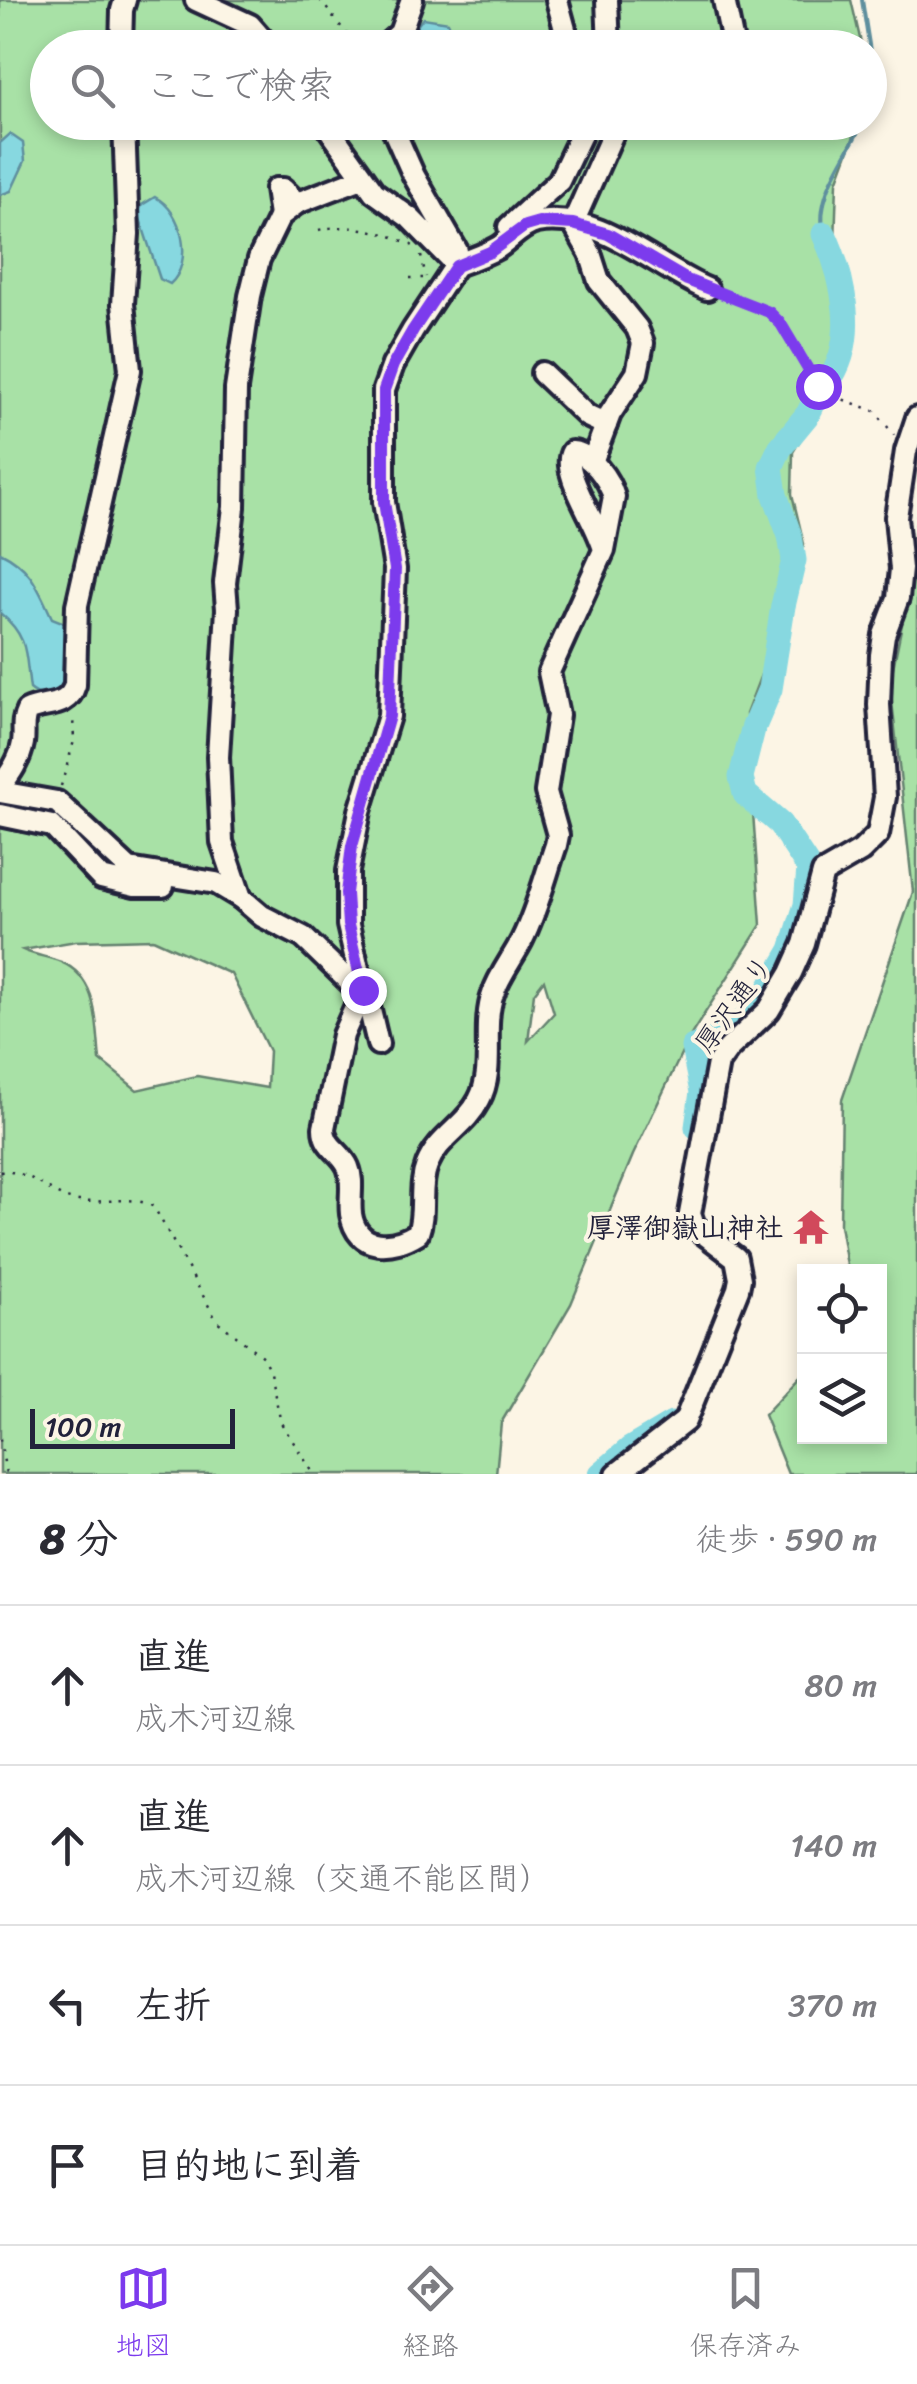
<!DOCTYPE html>
<html lang="ja">
<meta charset="utf-8">
<style>
:root{--surface:#fff;--page:#f7f7f7;--text:#2b2b33;--muted:#7c7c81;--line:#e1e1e2;--accent:#7c3aed}
body{margin:0;font-family:Sriracha,"Klee One",sans-serif;background:var(--page);color:var(--text)}
.controls{position:absolute;right:30px;bottom:30px;display:grid;overflow:hidden;border-radius:0px;box-shadow:0 5px 15px #0003}
.controls button{width:90px;height:90px;display:grid;place-items:center;padding:0;border:0;border-bottom:2px solid var(--line);background:var(--surface);color:var(--text);font:50px sans-serif}
.scale{position:absolute;left:30px;bottom:25px;width:205px;box-sizing:border-box;padding-left:10px;border:5px solid #22223b;border-top:0;font-size:28px;line-height:35px;white-space:nowrap;color:#22223b;-webkit-text-stroke:8px #fcf5e5;paint-order:stroke}
.stop{position:absolute;width:30px;height:30px;margin:-22px;border:8px solid #7c3aed;border-radius:50%;background:#fff}
.stop.end{background:#7c3aed;border-color:#fff;box-shadow:0 2px 10px #0008}
.list{margin:0;padding:0;list-style:none}
h2{display:flex;justify-content:space-between;align-items:center;height:130px;margin:0;padding:0 40px;font-size:42px}
h2 small{font-size:32px;font-weight:400;color:var(--muted)}
.list li{display:grid;grid-template-columns:65px 1fr auto;gap:30px;align-items:center;box-sizing:border-box;height:160px;padding:0 40px;border-top:2px solid var(--line)}
.list b{display:block;font-size:38px;white-space:nowrap}
.list p{margin:0;font-size:32px;white-space:nowrap;color:var(--muted)}
.list em{font-size:32px;font-style:normal;color:var(--muted)}
.icon{flex:none;width:55px;height:55px;fill:none;stroke:currentColor;stroke-width:2;stroke-linecap:round;stroke-linejoin:round}
.map{position:relative;flex:none;width:917px;height:1474px;overflow:hidden}
.search{position:absolute;background:var(--surface);box-shadow:0 5px 15px #0003;left:30px;right:30px;top:30px;height:110px;display:flex;align-items:center;gap:25px;box-sizing:border-box;padding:0 35px;border-radius:55px;color:var(--muted);font-size:38px}
.sheet{height:770px;background:var(--surface)}
nav{display:flex;justify-content:space-around;align-items:center;box-sizing:border-box;height:140px;border-top:2px solid var(--line);background:var(--surface);font-size:28px;color:var(--muted)}
nav a{display:grid;justify-items:center;gap:5px}
nav .on{color:var(--accent)}
.map>svg:first-child{display:block}
.green{fill:#a8e1a6;stroke:#658270;stroke-width:2.5;fill-rule:evenodd}
.water{fill:#87d8e0;stroke:#5f8f9e;stroke-width:2.5}
.lines{fill:none;stroke-linecap:round;stroke-linejoin:round}
.stream{stroke:#5f8f9e;stroke-width:4}
.river{stroke:#87d8e0;stroke-width:25}
.minor-casing{stroke:#22223b;stroke-width:28}
.path{stroke:#22223b;stroke-width:2.5;stroke-dasharray:2.5 8;stroke-linecap:butt}
.minor{stroke:#fcf5e5;stroke-width:20}
.route{stroke:#7c3aed;stroke-width:12}
.labels{text-anchor:middle;stroke-width:8;stroke-linejoin:round;paint-order:stroke}
.street-label{font-size:28px;fill:#22223b;stroke:#fcf5e5}
.poi-label{font-size:28px;font-weight:bold;fill:#22223b;stroke:#fcf5e5;text-anchor:end}
</style>
<div class="map">
<svg width="917" height="1474" viewBox="0 0 917 1474">
<rect width="100%" height="100%" fill="#fcf5e5"/>
<filter id="ink" filterUnits="userSpaceOnUse"><feTurbulence type="fractalNoise" baseFrequency=".01" numOctaves="2"/><feDisplacementMap in="SourceGraphic" scale="20" xChannelSelector="R" yChannelSelector="G"/><feConvolveMatrix kernelMatrix="1 2 1 2 8 2 1 2 1" color-interpolation-filters="sRGB"/></filter>
<g filter="url(#ink)">
<g class="green">
<path d="M0,0H851L862,47L48,48V122L859,123L837,182L835,244L849,325L824,402L793,452L792,494L804,544L786,609L746,714L761,925L689,1038L633,1155L571,1304L501,1423L496,1474H0ZM153,939L231,974L269,1051L267,1088L197,1076L137,1090L100,1060C96,1024 99,978 61,962C48,957 34,955 23,950L76,941ZM544,980L554,1013L528,1041L534,993Z"/>
<polygon points="917,515 917,1474 788,1474 764,1415 804,1372 804,1436 880,1436 880,1272 848,1271 840,1225 842,1100 913,892 890,683 909,590"/>
</g>
<g class="water">
<polygon points="423,18 448,22 452,31 452,47 408,47 413,31"/>
<polygon points="10,134 23,143 25,161 11,191 0,195 0,143"/>
<path d="M155,197C183,211 194,263 170,284L160,279L138,213L142,205Z"/>
<path d="M0,552C31,567 38,588 52,618L70,625L67,686C56,694 42,700 30,689C25,655 30,638 0,613Z"/>
</g>
<g class="lines">
<g class="stream">
<polyline points="862,0 873,70 870,106"/>
<path d="M824,234C814,195 847,157 863,122"/>
</g>
<g class="river">
<path d="M824,234C844,278 859,342 827,383"/>
<polyline points="697,1127 702,1092 693,1047 728,1034 760,1005 792,950 806,905 809,868 780,824 745,794 741,777 753,729 770,689 783,606 794,560 790,536 775,495 771,467 780,448 808,414 818,394"/>
<polyline points="601,1474 630,1449 672,1424"/>
</g>
<defs>
<g id="minor">
<polyline points="196,0 250,25 270,48"/>
<polyline points="557,0 570,48"/>
<polyline points="607,0 609,48"/>
<polyline points="724,0 734,48"/>
<polyline points="121,48 122,10 125,0"/>
<polyline points="383,48 400,33 412,0"/>
<path d="M324,122L374,192L410,218L456,265C470,260 485,255 499,247C511,239 522,225 537,222C599,211 655,267 707,289"/>
<path d="M390,122L414,176L457,251L456,265L413,330L393,365L384,390V502L395,569L389,716L360,811L348,871V925L363,990L343,1035L324,1128C324,1147 341,1151 348,1167C354,1181 349,1198 351,1214C357,1252 393,1249 418,1233C426,1211 418,1188 427,1165C438,1137 465,1127 479,1100C496,1069 481,1028 493,994C499,975 513,958 522,940C537,910 545,877 556,845L558,835L546,792L558,715L549,672L604,550L614,497C609,480 591,453 572,452C560,472 598,523 604,550"/>
<polyline points="362,178 297,203 280,216 259,259 250,296 236,389 234,507 225,583 227,609 218,757 222,842 241,898 262,916 303,937 362,994 370,1010 378,1044"/>
<polyline points="280,216 276,189 283,189 297,203"/>
<polyline points="509,227 559,181 587,122"/>
<polyline points="542,373 587,416 606,425"/>
<polyline points="592,462 610,414 637,373 643,343 637,328 599,281 590,253 573,223 618,122"/>
<path d="M0,787C10,774 20,760 23,743C25,731 21,723 27,711C45,702 68,709 75,685L77,605L130,370L123,304L128,234L124,122"/>
<polyline points="0,792 57,802 129,869 216,883 241,898"/>
<polyline points="0,815 52,826 101,878 135,886 163,886"/>
<polyline points="617,1474 685,1421 738,1289 740,1279 736,1258 694,1226 690,1214 718,1063 728,1049 769,1010 791,973 804,944 823,873 861,851 878,834 885,797 879,705 881,655 884,635 898,598 901,569 896,517 906,451 917,418"/>
</g>
</defs>
<use href="#minor" class="minor-casing"/>
<g class="path">
<polyline points="320,0 358,48"/>
<path d="M319,230C347,222 388,232 413,246"/>
<polyline points="421,256 426,277"/>
<polyline points="410,278 424,278"/>
<polyline points="723,294 762,308 776,318 818,386 828,394 875,411 894,435"/>
<polyline points="61,786 74,741 73,716"/>
<path d="M0,1172C32,1169 46,1194 74,1200C99,1206 131,1193 154,1207L217,1321L263,1357L270,1372L281,1423L314,1474"/>
<polyline points="0,1439 6,1474"/>
</g>
<use href="#minor" class="minor"/>
</g>
</g>
<g class="lines" filter="url(#ink)">
<polyline class="route" points="363,990 348,925 346,893 352,846 389,716 395,569 384,502 384,390 393,365 413,330 456,266 490,252 525,226 539,222 573,224 608,234 687,280 769,312 781,324 818,386"/>
</g>
<defs>
<symbol id="temple-bare" viewBox="-9 -9 18 18"><path d="M0-6L5-2H3V0L6.5 2.5H4V6H1.5V3h-3V6H-4V2.5H-6.5L-3 0V-2H-5Z" fill="#d1495b" stroke="#fcf5e5" stroke-width="2.5" paint-order="stroke"/></symbol>
</defs>
<g fill-rule="evenodd">
<use href="#temple-bare" x="786" y="1202" width="50" height="50"/>
</g>
<g class="labels">
<g class="street-label">
<text transform="translate(733 1004) rotate(-54)" y="10">厚沢通り</text>
</g>
<g class="poi-label">
<text x="783" y="1237">厚澤御嶽山神社</text>
</g>
</g>
</svg>
<div class="controls">
<button><svg class="icon" aria-label="locate" viewBox="0 0 24 24"><circle cx="12" cy="12" r="6"/><path d="M12 2v4M12 18v4M2 12h4M18 12h4"/></svg></button>
<button><svg class="icon" aria-label="layers" viewBox="0 0 24 24"><path d="M12 4l9 5-9 5-9-5zM3 14l9 5 9-5"/></svg></button>
</div>
<div class="scale">100 m</div>
<div class="stop" style="left:818px;top:386px"></div>
<div class="stop end" style="left:363px;top:990px"></div>
<div class="search"><svg class="icon" aria-label="search" viewBox="0 0 24 24"><circle cx="10" cy="10" r="6"/><path d="M15 15l6 6"/></svg>ここで検索</div>
</div>
<section class="sheet">
<h2>8 分<small>徒歩 · 590 m</small></h2>
<ul class="list">
<li><svg class="icon" aria-label="ahead" viewBox="0 0 24 24"><path d="M12 20V5M6 11l6-6 6 6"/></svg><div><b>直進</b><p>成木河辺線</p></div><em>80 m</em></li>
<li><svg class="icon" aria-label="ahead" viewBox="0 0 24 24"><path d="M12 20V5M6 11l6-6 6 6"/></svg><div><b>直進</b><p>成木河辺線（交通不能区間）</p></div><em>140 m</em></li>
<li><svg class="icon" aria-label="left" viewBox="0 0 24 24"><path d="M17 20v-9H6M10 6l-5 5 5 5"/></svg><div><b>左折</b></div><em>370 m</em></li>
<li><svg class="icon" aria-label="arrive" viewBox="0 0 24 24"><path d="M6 21V4h12l-3 4 3 4H6"/></svg><div><b>目的地に到着</b></div></li>
</ul>
</section>
<nav>
<a class="on"><svg class="icon" aria-label="map" viewBox="0 0 24 24"><path d="M3 6l6-2 6 2 6-2v14l-6 2-6-2-6 2zM9 4v14M15 6v14"/></svg>地図</a>
<a><svg class="icon" aria-label="directions" viewBox="0 0 24 24"><path d="M12 3l9 9-9 9-9-9zM9 14v-3h6M13 9l2 2-2 2"/></svg>経路</a>
<a><svg class="icon" aria-label="saved" viewBox="0 0 24 24"><path d="M7 4h10v16l-5-4-5 4z"/></svg>保存済み</a>
</nav>
